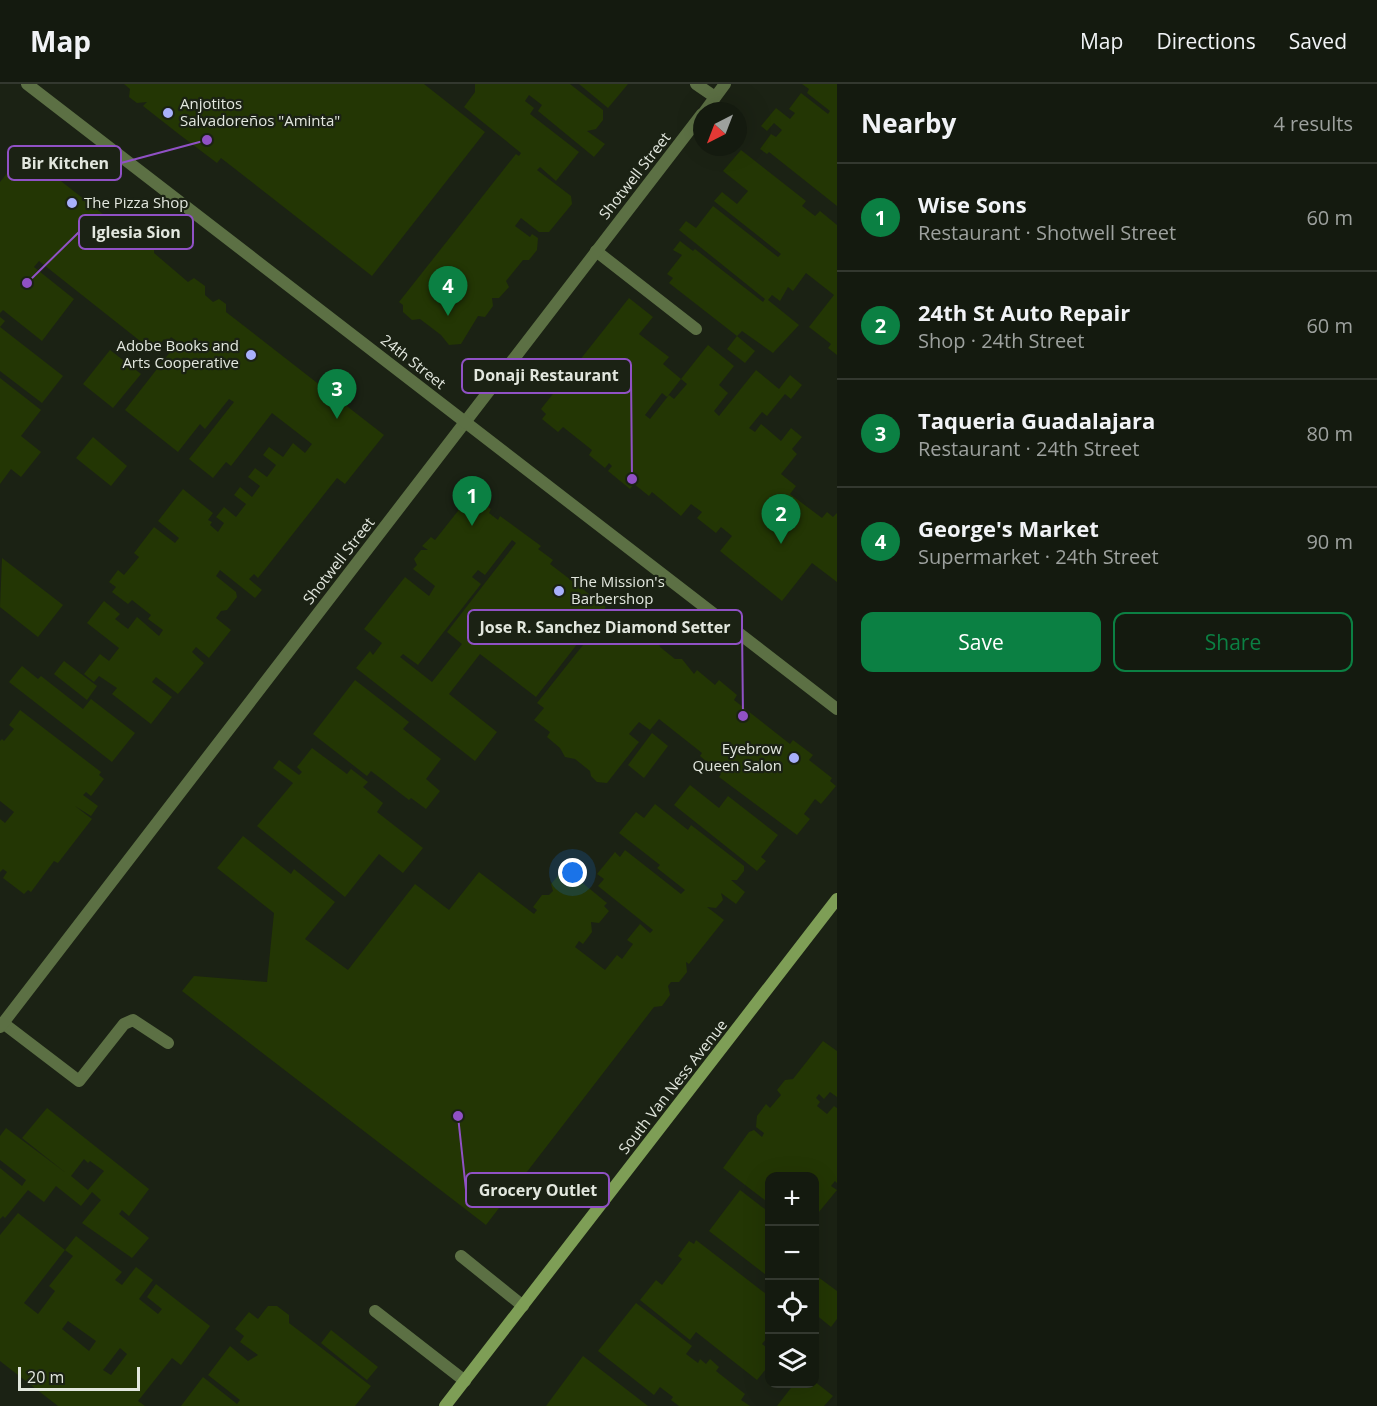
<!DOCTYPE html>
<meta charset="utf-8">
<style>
:root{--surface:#141a0f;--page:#1d2318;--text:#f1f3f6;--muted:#9da19e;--line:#33382f;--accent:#0b8043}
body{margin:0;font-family:"Open Sans",sans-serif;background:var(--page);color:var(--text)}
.controls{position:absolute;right:18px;bottom:18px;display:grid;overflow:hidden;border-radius:12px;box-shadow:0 6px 24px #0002}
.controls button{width:54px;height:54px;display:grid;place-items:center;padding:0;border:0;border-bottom:2px solid var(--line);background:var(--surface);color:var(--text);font:30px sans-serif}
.compass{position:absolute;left:693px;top:18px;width:54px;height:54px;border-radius:50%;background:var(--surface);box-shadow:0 6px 24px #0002;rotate:222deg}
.scale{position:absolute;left:18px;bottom:15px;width:122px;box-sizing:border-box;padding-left:6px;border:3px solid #e2e7de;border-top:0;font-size:16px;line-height:21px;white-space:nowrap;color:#e2e7de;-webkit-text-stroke:4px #1b2214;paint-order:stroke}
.you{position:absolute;left:573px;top:789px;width:21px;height:21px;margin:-15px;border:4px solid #fff;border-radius:50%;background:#1a73e8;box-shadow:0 0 0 9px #1a73e833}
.badge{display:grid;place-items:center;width:39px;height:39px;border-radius:50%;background:var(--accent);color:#fff;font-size:20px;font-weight:700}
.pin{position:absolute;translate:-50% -50px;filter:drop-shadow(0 2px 3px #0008)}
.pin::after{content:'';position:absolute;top:32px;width:21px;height:18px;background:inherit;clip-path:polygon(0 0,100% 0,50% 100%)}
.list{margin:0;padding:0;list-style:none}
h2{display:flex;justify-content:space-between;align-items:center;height:78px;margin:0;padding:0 24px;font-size:26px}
h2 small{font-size:20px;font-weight:400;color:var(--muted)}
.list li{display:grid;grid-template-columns:39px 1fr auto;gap:18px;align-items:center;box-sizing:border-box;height:108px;padding:0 24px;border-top:2px solid var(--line)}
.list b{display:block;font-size:22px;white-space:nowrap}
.list p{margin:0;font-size:20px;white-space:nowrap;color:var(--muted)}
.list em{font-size:20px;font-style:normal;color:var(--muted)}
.actions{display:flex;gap:12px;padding:18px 24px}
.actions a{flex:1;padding:14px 0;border:2px solid var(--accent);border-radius:12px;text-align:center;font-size:21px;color:var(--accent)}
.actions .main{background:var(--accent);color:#fff}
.icon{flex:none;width:33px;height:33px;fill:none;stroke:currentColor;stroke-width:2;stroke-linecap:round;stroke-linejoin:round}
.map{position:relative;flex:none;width:837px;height:1322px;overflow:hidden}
header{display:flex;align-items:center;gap:36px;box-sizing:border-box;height:84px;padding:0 30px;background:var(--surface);border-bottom:2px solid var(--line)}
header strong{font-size:28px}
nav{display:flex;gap:33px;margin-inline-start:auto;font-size:21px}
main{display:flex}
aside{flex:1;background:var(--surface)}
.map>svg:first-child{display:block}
.building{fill:#233604;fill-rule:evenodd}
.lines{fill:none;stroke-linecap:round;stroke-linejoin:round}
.service{stroke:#5c7044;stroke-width:12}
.minor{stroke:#5c7044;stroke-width:12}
.tertiary{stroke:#5c7044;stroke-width:12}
.secondary{stroke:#7e9e56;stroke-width:12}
.poi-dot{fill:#a8b0fc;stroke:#1b2214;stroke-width:2}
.labels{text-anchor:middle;stroke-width:4.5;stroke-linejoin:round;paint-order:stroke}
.poi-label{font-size:15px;fill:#e2e7de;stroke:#1b2214;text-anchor:start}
.street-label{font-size:15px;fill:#e2e7de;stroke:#1b2214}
.leader{fill:none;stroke:#9051c5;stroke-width:2}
.callout-dot{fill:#9051c5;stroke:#1b2214;stroke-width:2}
.callout{fill:#1b2214;stroke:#9051c5;stroke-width:2}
.callout-label{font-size:16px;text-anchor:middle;font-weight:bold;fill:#e2e7de}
</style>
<header>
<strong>Map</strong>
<nav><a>Map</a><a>Directions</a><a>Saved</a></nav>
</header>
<main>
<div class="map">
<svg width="837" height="1322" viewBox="0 0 837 1322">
<rect width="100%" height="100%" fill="#1b2214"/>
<g class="building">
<polygon points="124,0 424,0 485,48 372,192 221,74 217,79 180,51 143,22 147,18 137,19 129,13 130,5"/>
<polygon points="475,0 570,0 603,26 603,36 596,45 587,47 605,60 594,73 538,27 542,21 529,11 525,17 534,24 530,30 579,68 556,97 540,83 537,86 571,112 572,120 549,148 539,148 521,134 515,142 530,153 532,150 538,154 537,166 529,176 523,176 506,197 509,203 499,214 492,214 493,222 485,233 478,232 461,260 449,261 441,251 420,235 412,236 403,228 403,221 399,218 516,70 519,72 521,69 464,23 475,8"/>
<polygon points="579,0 628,0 608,24"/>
<polygon points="802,0 837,0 837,122 769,68 767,70 760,65 771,50 776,53 782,46 774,39 767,47 761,42 776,24 790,35 795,29 789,25 801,9 828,30 830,27 807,9 809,5"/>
<polygon points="741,66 806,117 802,122 815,132 820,127 837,141 837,271 828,264 831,260 809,243 834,211 806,189 793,207 788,203 780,217 772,211 768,216 799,241 773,269 742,247 737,252 669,199 673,194 667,190 682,171 673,166 680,157 693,167 695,165 763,218 765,215 679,146 686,137 696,144 713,122 778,173 781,170 714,117 722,108 737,120 748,107 723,87"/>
<polygon points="24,68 127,149 125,151 133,157 134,155 138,159 145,156 154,164 154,169 188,198 194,194 205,202 205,211 213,218 219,215 226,220 226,228 384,351 345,400 337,394 258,494 254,490 249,495 262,506 255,514 220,486 216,492 236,508 237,513 227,526 221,527 216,534 231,546 209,574 196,563 192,568 204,579 178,610 156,593 152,598 172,613 151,640 112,610 117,604 99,592 94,598 84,590 100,570 109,577 119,564 87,539 104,517 120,530 115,535 128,545 137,533 159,552 163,546 148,535 151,531 132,516 128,520 112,508 116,503 109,498 118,486 124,491 139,473 134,469 154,443 175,459 179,454 158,437 183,405 213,429 208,436 212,438 210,441 218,448 224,439 216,433 224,423 236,433 246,420 234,411 240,403 252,413 260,402 248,393 255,384 267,393 276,381 263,371 269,363 283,373 293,359 305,369 312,360 272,329 231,382 226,378 213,394 189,375 234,318 229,315 205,345 200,340 178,368 125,326 178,258 171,253 168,258 164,255 154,268 39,177 34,183 74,215 42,257 3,226 0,229 0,98"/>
<path d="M629,214L653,233L639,250L669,273L663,280L681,295L708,261L734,282L719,301L728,309L714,327L719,332L756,286L779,305L790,291L802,301L791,315L785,310L767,332L762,328L749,344L755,348L761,340L781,357L791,344L802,353L792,365L797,370L781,390L796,402L790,410L822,434L827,428L833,433L837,429V498L812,479L782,517L720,467L732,452L721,443L716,449L697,434L702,428L695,423L691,420L681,432L652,408L649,412L634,400L630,405L608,387L612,382L609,379L605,384L589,371L592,366L563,343L558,348L542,335L546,330L541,325ZM681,295L687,300L674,315L669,311L650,335L645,331L662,309L667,313Z"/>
<polygon points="0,233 5,237 0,243 63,292 42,319 0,287"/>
<polygon points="737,252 755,267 745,279 727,265"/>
<polygon points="110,266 141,290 113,324 83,300"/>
<polygon points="0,294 41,326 21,352 41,368 21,393 11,385 0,400"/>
<polygon points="93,353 127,382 111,402 76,374"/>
<path d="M469,413L472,416L475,413L491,425L489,429L498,436L500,432L541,462L538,465L553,476L550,480L606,523L536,613L480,570L449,610L497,648L475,677L356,584L370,567L373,571L382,559L364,545L405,493L429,512L435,502L413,485L417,481L414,475L421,466H428L422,462L431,453L435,456ZM512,456L516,459L447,548L462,560L432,598L400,573L403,570L418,581L481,500L472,493L478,486L485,491Z"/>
<polygon points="2,474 63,521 38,553 0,523"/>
<polygon points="610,527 640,551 642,548 651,550 658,556 660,563 675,575 682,575 694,590 697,586 715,601 719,596 737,611 734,616 790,660 793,656 813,671 809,676 832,694 830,697 836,702 821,720 815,715 804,730 810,735 797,751 719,693 721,690 700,672 702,669 659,635 650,646 639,638 629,650 639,658 607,699 597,698 591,692 590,687 575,675 565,673 560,664 547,653 550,648 534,636 544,624 537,619"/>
<polygon points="64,577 97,602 87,616 54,590"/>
<polygon points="22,582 38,595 41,592 83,625 91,615 135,649 112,678 9,598"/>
<polygon points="355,596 409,638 403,645 441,675 426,695 440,707 426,725 411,714 409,716 371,687 367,692 313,650"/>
<polygon points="20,626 101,688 99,691 104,695 91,712 86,708 83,711 98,722 91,732 75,722 92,735 58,779 54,777 31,808 28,806 24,810 3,794 7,788 3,785 0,788 0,735 5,739 14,728 0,717 0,657 2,655 4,657 14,645 9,641"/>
<polygon points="652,649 668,662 644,694 628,681"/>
<polygon points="312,664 347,690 351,685 368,698 363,703 383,719 377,728 423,764 403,789 379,770 345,813 257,742 293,699 273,684 279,676 299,691 302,688 297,683"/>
<polygon points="690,701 719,724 728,712 778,751 761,773 766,777 757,787 674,721"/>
<polygon points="655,720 688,746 691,741 744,782 744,787 737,796 731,796 745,808 736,820 721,809 723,816 716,824 707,823 724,836 689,880 686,878 687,888 679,898 671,898 668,902 670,911 662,922 654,923 486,1141 182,907 194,892 267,898 274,829 217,784 243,752 291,790 294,785 335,818 305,855 348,886 415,800 449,826 479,788 534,830 537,826 533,823 542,811 549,811 553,807 551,800 561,788 564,791 568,787 607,819 604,822 609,827 599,839 591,838 592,848 583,860 579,857 575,863 605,886 617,871 622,875 633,860 627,856 640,840 650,849 653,846 598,802 604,795 597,790 615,768 620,773 625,766 681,810 685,806 657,784 660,781 619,749 636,728 644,734"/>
<polygon points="823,957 837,967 837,1013 830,1008 824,1015 819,1010 816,1014 820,1018 817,1022 827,1030 834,1022 837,1024 837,1099 835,1097 831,1102 837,1106 814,1134 814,1092 770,1092 770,1120 723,1084 749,1048 754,1046 762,1053 764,1049 756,1043 757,1032 766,1020 770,1024 781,1011 777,1006 785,996 793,995"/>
<path d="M47,1024L149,1105L129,1132L122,1126L119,1130L149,1154L132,1174L82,1139L101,1116L92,1108L81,1122L56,1102L44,1118L28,1106L5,1134L3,1132L0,1135V1084L22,1102L26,1096L0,1076V1052L6,1044L66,1089L22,1054ZM84,1075L88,1079L90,1077L104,1087L88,1106L71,1092Z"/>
<polygon points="740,1106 770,1129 770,1194 709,1147"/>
<path d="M18,1129L65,1166L76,1152L122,1188L115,1196L122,1201L136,1183L153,1196L139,1215L158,1230L162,1225L147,1213L156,1200L210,1242L181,1281L172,1274L138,1317L145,1322H58L0,1277V1151ZM65,1166L73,1172L49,1202L55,1207L38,1230L24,1219ZM68,1237L96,1257L89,1267L62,1245ZM120,1264L127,1270L111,1291L103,1286Z"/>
<polygon points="696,1156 770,1213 770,1250 762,1260 770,1266 770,1280 757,1296 696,1248 690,1256 640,1216 656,1196 662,1201 682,1175 678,1172 689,1157 694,1160"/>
<polygon points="814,1190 837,1207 837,1235 831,1243 814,1229"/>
<polygon points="636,1219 692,1262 686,1270 698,1279 700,1275 706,1280 710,1275 719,1283 716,1287 745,1310 741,1316 750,1322 679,1322 671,1316 673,1313 660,1303 654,1311 598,1267"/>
<polygon points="268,1222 277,1222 289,1231 289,1239 371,1302 355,1322 181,1322 203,1293 237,1320 240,1316 208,1291 230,1262 248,1277 258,1271 240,1258 244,1252 235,1245 249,1228 258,1235"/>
<polygon points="331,1246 378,1283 367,1296 321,1259"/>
<polygon points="583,1272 648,1322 546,1322"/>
<polygon points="814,1297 833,1312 824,1322 777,1322 794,1300 814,1300"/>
</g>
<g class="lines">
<g class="service">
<polyline points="696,0 715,13"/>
<polyline points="596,167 696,245"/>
<polyline points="3,939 79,997 124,940 133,936 168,959"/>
<polyline points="461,1172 523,1222"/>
<polyline points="375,1227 465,1297"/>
</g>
<g class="minor">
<polyline points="705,27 725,0"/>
<polyline points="0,943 702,30"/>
</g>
<polyline class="tertiary" points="27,0 837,625"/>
<polyline class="secondary" points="445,1322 837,815"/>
</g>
<g class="poi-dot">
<circle cx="168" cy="29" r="6"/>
<circle cx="72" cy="119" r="6"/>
<circle cx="251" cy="271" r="6"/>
<circle cx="559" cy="507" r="6"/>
<circle cx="794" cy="674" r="6"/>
</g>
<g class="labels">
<g class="poi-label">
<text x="180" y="25">Anjotitos<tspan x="180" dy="17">Salvadoreños "Aminta"</tspan></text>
<text x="84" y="124">The Pizza Shop</text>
<text x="239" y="267" text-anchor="end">Adobe Books and<tspan x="239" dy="17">Arts Cooperative</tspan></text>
<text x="571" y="503">The Mission's<tspan x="571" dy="17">Barbershop</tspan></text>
<text x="782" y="670" text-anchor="end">Eyebrow<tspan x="782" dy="17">Queen Salon</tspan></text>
</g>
<g class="street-label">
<text transform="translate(635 92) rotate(-52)" y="5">Shotwell Street</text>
<text transform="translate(413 278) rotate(38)" y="5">24th Street</text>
<text transform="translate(339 477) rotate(-52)" y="5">Shotwell Street</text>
<text transform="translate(673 1003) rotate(-52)" y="5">South Van Ness Avenue</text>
</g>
</g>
<path class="leader" d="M207 56L121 79M27 199L79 148M632 395L631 292M743 632L742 543M458 1032L466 1106"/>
<g class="callout-dot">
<circle cx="207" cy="56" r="6"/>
<circle cx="27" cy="199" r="6"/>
<circle cx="632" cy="395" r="6"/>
<circle cx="743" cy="632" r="6"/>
<circle cx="458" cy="1032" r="6"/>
</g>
<g class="callout">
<rect x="8" y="62" width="113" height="34" rx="6"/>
<rect x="79" y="131" width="114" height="34" rx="6"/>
<rect x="462" y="275" width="169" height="34" rx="6"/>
<rect x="468" y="526" width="274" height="34" rx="6"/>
<rect x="466" y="1089" width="143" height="34" rx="6"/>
</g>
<g class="callout-label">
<text x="65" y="85">Bir Kitchen</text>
<text x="136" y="154">Iglesia Sion</text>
<text x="546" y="297">Donaji Restaurant</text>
<text x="605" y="549">Jose R. Sanchez Diamond Setter</text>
<text x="538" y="1112">Grocery Outlet</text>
</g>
</svg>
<div class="controls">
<button>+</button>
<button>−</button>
<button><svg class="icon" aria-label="locate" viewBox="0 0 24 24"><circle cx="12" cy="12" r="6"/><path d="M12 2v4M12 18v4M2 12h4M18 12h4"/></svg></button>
<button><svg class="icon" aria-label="layers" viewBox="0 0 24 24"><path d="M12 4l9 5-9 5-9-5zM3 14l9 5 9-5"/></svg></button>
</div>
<svg class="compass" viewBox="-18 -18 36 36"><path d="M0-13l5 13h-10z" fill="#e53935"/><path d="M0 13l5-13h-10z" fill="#9da19e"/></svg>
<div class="scale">20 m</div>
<div class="you"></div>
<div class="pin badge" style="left:472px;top:442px">1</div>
<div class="pin badge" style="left:781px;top:460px">2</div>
<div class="pin badge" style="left:337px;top:335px">3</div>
<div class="pin badge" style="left:448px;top:232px">4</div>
</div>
<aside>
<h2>Nearby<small>4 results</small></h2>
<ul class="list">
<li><span class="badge">1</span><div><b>Wise Sons</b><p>Restaurant · Shotwell Street</p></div><em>60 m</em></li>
<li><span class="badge">2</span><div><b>24th St Auto Repair</b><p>Shop · 24th Street</p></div><em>60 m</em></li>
<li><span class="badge">3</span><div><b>Taqueria Guadalajara</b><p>Restaurant · 24th Street</p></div><em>80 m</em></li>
<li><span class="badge">4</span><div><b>George's Market</b><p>Supermarket · 24th Street</p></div><em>90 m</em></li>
</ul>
<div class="actions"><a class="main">Save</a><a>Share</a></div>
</aside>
</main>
